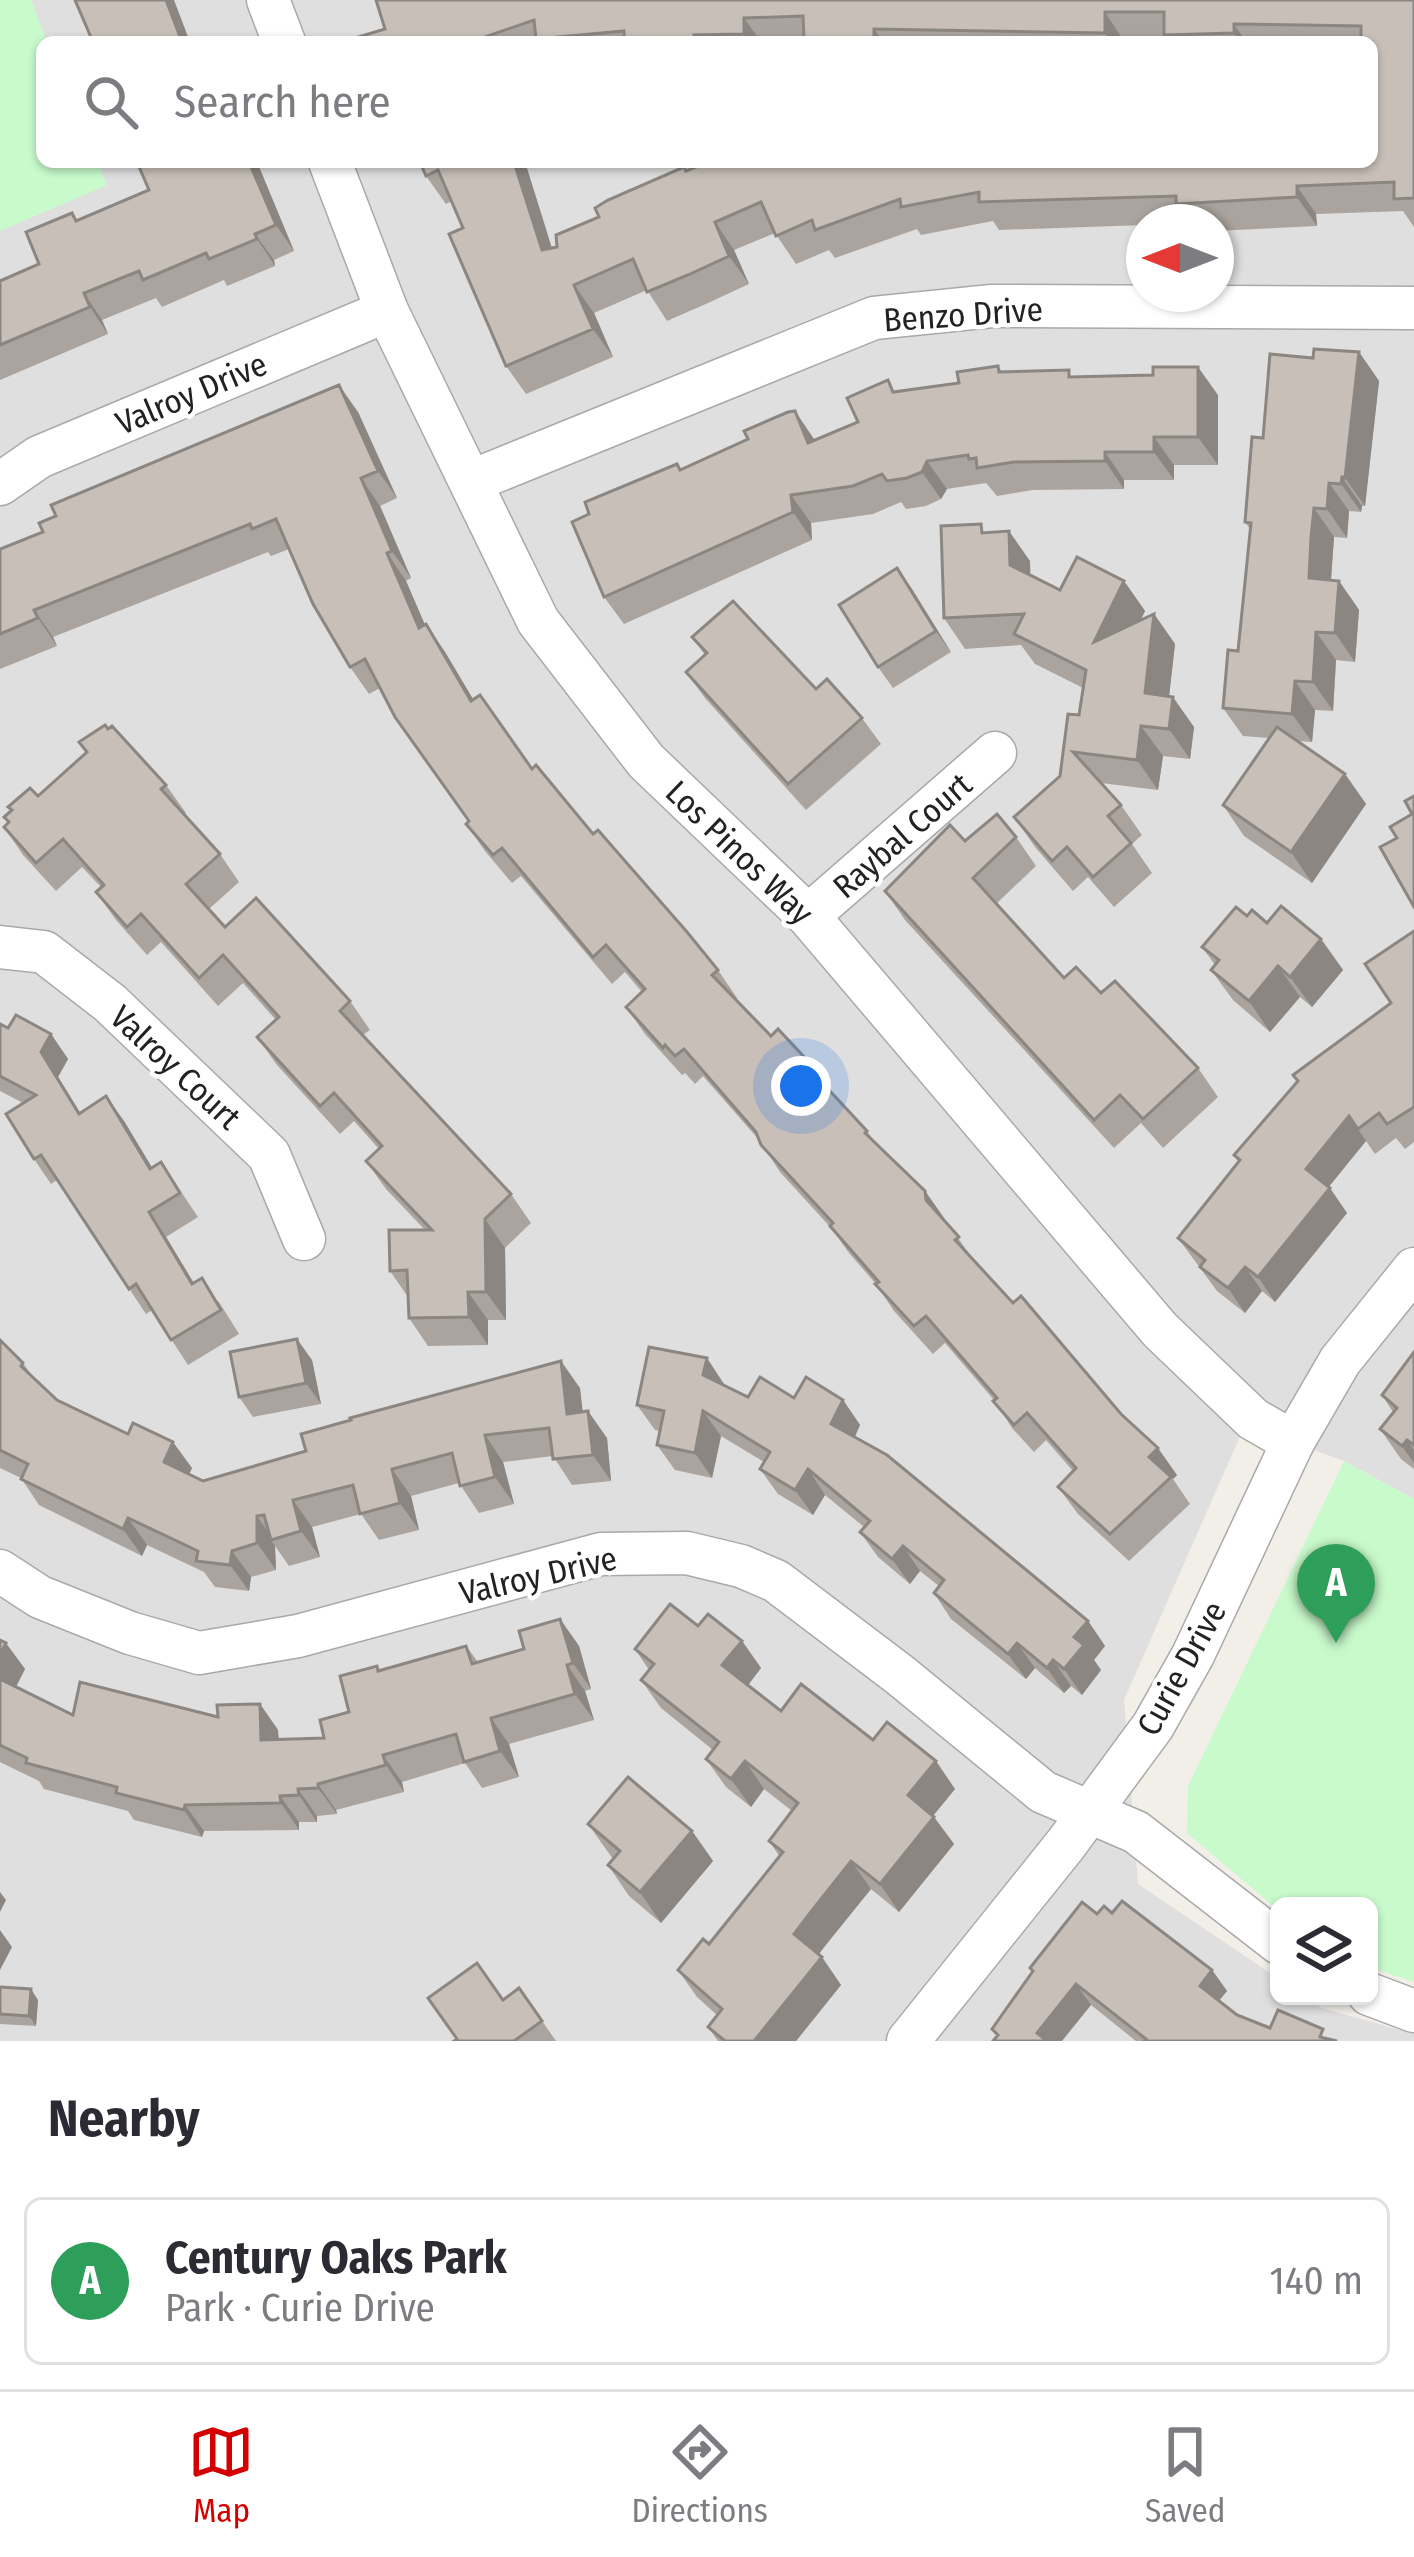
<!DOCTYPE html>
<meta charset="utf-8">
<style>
:root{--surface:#fff;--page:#f2f2f3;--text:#2b2b33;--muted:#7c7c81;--line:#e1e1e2;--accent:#d40000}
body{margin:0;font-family:"Fira Sans Condensed",sans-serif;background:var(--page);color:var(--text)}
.controls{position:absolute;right:36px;bottom:36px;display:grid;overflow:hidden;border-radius:18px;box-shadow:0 3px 9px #0004}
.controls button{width:108px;height:108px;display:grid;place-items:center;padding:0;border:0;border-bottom:3px solid var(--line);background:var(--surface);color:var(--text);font:60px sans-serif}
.compass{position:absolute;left:1126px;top:204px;width:108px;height:108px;border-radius:50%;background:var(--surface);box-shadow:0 3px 9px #0004;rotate:270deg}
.you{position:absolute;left:801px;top:1086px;width:42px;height:42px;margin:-30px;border:9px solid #fff;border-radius:50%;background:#1a73e8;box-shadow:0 0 0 18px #1a73e833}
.badge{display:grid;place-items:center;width:78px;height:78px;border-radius:50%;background:var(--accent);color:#fff;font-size:39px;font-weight:700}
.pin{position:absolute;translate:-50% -99px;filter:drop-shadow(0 3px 6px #0008)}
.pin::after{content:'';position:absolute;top:63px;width:42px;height:36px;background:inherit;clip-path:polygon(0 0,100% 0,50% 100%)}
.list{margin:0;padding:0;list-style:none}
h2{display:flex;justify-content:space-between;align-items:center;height:156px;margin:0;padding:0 48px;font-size:51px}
h2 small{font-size:39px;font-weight:400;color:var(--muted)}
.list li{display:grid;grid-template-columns:78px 1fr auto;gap:36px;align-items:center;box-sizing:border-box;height:168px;margin:0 24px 24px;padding:0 24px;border:3px solid var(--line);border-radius:18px}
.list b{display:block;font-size:45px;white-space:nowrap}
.list p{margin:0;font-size:39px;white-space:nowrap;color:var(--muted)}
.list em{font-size:39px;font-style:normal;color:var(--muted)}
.icon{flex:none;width:66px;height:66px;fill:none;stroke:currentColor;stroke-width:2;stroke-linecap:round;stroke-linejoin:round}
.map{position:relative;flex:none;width:1414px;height:2041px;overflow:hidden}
.search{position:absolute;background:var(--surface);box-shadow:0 3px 9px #0004;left:36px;right:36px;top:36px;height:132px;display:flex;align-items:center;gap:30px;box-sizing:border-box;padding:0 42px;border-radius:18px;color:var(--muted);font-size:45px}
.sheet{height:348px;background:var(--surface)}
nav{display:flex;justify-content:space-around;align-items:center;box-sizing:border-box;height:168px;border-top:3px solid var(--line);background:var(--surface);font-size:33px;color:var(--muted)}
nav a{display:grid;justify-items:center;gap:6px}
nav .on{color:var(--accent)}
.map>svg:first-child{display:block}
.residential{fill:#e0dfdf;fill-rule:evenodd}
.park{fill:#c8facc}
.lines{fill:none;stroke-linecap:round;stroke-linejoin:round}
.street-casing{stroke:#a9a9a9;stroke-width:45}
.street{stroke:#fff;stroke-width:42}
.wall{fill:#aba49e}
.shaded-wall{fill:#8b8681}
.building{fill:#c7bfb8;stroke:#8b8681;stroke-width:3}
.labels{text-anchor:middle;stroke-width:9;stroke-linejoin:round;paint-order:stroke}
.street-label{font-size:33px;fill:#222;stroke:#fff}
</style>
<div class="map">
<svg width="1414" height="2041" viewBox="0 0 1414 2041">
<rect width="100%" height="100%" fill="#f2efe9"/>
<path class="residential" d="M0,0H1414V1499L1344,1461L1245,1425L1124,1700L1138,1884L1279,1979V1996H1304L1322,2008L1414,2034V2041H0ZM42,42H1372V162H42ZM1144,222H1216V294H1144Z"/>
<g class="park">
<polygon points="0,0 31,0 47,42 42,42 42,162 98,162 107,185 0,231"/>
<polygon points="1344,1461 1414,1499 1414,1982 1369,1967 1369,1906 1279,1906 1279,1911 1187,1833 1188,1786"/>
</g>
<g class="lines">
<defs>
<g id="street">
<polyline points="268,0 284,42"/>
<polyline points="330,162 387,311 538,621 646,761 808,916 1160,1330 1253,1419 1293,1442"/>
<polyline points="472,481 874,318 992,306 1414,308"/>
<polyline points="0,484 39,457 387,311"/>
<polyline points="808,916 995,753"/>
<polyline points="0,947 44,952 110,1003 269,1155 304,1239"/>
<polyline points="0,1571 40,1597 130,1633 199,1653 298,1636 601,1554 687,1553 741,1566 776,1581 900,1675 1043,1792 1136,1832 1279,1943"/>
<polyline points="1369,1994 1414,2011"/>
<polyline points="908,2041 1066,1844 1153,1726 1193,1655 1293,1442 1340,1361 1414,1269"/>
</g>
</defs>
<use href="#street" class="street-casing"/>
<use href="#street" class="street"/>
</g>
<g class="wall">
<polygon points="376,0 1414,0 1414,227 1403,211 1316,214 1317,226 1216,231 1216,222 1144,222 1144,225 999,230 993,221 921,235 917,229 835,258 829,250 796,264 775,233 734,250 749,284 708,303 667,321 647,290 594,313 613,357 526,394 506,366 463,228 452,201 446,204 426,176 420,162 525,162 552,248 557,247 599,217 686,171 1372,162 1372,42 1169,42 1167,40 1124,42 356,42 385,29"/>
<polygon points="257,162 294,251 274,260 275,266 227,286 224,280 162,307 156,298 102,320 108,334 0,380 0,281 39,264 77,221 149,190"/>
<polygon points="1359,352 1379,381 1365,506 1362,506 1361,512 1349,511 1347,538 1334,537 1331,580 1339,581 1359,610 1355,662 1336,660 1333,711 1315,710 1312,742 1297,741 1345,774 1366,804 1312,883 1244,836 1223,805 1269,738 1243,736 1223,708 1238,651 1250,529 1245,522 1263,438 1313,358"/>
<polygon points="998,366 1002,372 1073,377 1218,395 1218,465 1174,465 1174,480 1124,480 1124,489 1033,490 997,496 986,483 947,489 941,499 926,506 906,509 901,502 873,514 811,523 812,540 624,624 604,597 589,514 677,464 681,469 815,441 858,422 896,392 959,383"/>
<polygon points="358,412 397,498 380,506 411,578 406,581 425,625 445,652 473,699 532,769 718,970 737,998 735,999 771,1036 807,1060 824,1085 867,1131 876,1144 925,1191 977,1265 1121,1414 1177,1475 1173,1479 1190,1504 1129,1561 1078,1514 1058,1487 1073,1471 1046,1440 1034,1452 1012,1428 994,1400 945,1343 933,1354 894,1311 876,1284 849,1253 832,1229 780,1172 760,1141 703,1076 695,1084 685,1073 682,1075 645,1034 626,1007 642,992 625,972 612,984 521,876 512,883 485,851 466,824 469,821 380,688 369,694 350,667 289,549 271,556 268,552 53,637 57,646 0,669 0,549"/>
<polygon points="987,532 1030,561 1030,575 1060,590 1124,581 1145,611 1141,620 1154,614 1175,644 1169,696 1194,727 1190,759 1163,756 1158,790 1101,783 1121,805 1142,835 1132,844 1152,873 1114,907 1088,877 1073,891 1035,847 1014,817 1060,776 1079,715 1083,688 1035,664 1021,645 965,649 944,618"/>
<polygon points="897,568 951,652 893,688 878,667"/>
<polygon points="692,637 816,689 862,718 881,744 806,810 705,698 686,672 705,655"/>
<polygon points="166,785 186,813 184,814 220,854 239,882 209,909 225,927 350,1001 370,1030 363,1035 511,1194 531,1223 505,1248 506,1320 488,1320 488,1345 428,1346 409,1318 408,1297 390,1271 425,1230 386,1189 366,1161 379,1149 354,1121 340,1134 277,1065 257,1037 276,1020 243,983 218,1006 161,942 147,955 116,920 96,892 101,887 82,867 56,891 23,855 4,827 8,823 4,817 38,796"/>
<polygon points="1016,837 1036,866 996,904 1064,978 1101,993 1198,1068 1218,1097 1163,1148 1141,1123 1114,1148 905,920 885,891 965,841"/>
<polygon points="1247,916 1321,939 1343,970 1312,1007 1300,997 1270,1032 1233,1000 1211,970 1215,965 1202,947"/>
<polygon points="1414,931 1414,1142 1405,1149 1396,1138 1375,1154 1366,1141 1328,1187 1347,1213 1275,1302 1262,1291 1245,1313 1217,1291 1178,1238 1238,1161 1234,1155 1391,1003"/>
<polygon points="0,1024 8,1028 51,1034 68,1059 58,1077 80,1113 124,1121 152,1168 161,1162 198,1217 166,1237 194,1283 219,1302 239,1334 188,1365 152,1310 146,1314 57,1180 51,1184 34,1159 23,1103 0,1091"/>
<polygon points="0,1340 23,1363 33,1377 57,1400 192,1468 189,1474 203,1481 580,1388 582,1412 607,1438 611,1481 572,1485 553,1456 503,1462 514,1504 479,1513 459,1483 411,1496 419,1530 379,1540 361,1514 312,1527 320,1557 289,1566 275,1546 276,1570 251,1577 249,1591 215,1587 204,1572 147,1545 142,1556 39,1505 21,1478 0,1468"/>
<polygon points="1414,1352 1414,1469 1401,1459 1380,1429 1393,1412 1382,1395"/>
<polygon points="312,1360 321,1404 253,1417 239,1397"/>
<polygon points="724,1384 748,1397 843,1400 860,1425 855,1437 1088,1621 1105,1646 1094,1660 1101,1670 1082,1695 1071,1686 1064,1693 1035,1668 1026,1679 951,1619 934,1593 939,1586 920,1571 910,1584 878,1557 860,1532 864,1527 825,1495 813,1515 778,1494 760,1469 764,1462 721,1436 712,1478 675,1470 657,1445 660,1431 655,1430 637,1405"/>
<polygon points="560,1619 579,1646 591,1689 585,1691 594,1720 509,1744 519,1777 482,1788 465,1763 402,1782 404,1792 336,1810 337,1814 317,1816 317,1822 299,1822 299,1830 204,1831 202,1837 134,1820 128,1811 44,1789 39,1781 0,1762 0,1640 25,1669 16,1687 73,1715 218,1717 260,1704 278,1730 279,1739 324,1738 349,1712 380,1671 466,1646 478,1662 524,1649"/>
<polygon points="698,1626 742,1641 761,1668 748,1685 781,1711 873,1740 955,1789 933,1816 954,1844 899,1912 871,1889 829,1940 819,1954 841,1985 796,2041 718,2041 708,2027 717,2015 697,1997 678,1970 709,1944 780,1857 769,1841 792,1811 764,1789 751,1807 726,1787 706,1759 713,1750 661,1708 641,1680 649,1670 635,1649"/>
<polygon points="588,1824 692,1831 713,1861 661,1923 629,1896 608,1865 613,1859"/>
<polygon points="1112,1913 1212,1970 1227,1991 1219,2001 1237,2015 1270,2028 1337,2041 1136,2041 1091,2005 996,2036 992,2029 1033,1972 1030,1968 1097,1914"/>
<polygon points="0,1987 38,2000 36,2026 0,2024"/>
<polygon points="519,1988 556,2041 454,2041 503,2000"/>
</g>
<g class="shaded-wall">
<polygon points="166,0 174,0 190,42 182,42"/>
<polygon points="1105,12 1124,41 1124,42 1111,42 1105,33"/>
<polygon points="744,18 761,42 750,42 744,34"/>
<polygon points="1234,24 1246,42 1240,42 1234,33"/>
<polygon points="874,29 883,42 876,42 874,39"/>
<polygon points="249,162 257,162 294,251 276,225"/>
<polygon points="514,162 525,162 561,278 542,250"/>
<polygon points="1297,186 1316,214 1317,226 1297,197"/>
<polygon points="715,222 734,250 749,284 729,256"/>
<polygon points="255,234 274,260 275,266 257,239"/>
<polygon points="574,285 594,313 613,357 593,329"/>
<polygon points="84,293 102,320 108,334 90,307"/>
<polygon points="1359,352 1379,381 1365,506 1345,478"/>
<polygon points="1198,367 1218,395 1218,465 1198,437"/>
<polygon points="339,385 358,412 397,498 378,471"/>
<polygon points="795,411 814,439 828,471 808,443"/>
<polygon points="1154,437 1174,465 1174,480 1154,452"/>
<polygon points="1105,452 1124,480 1124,489 1105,461"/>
<polygon points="927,461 947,489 941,499 922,472"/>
<polygon points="1342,477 1362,506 1361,512 1341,484"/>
<polygon points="361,478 380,506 411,578 392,551"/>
<polygon points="1329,483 1349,511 1347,538 1327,509"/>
<polygon points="791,495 811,523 812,540 793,512"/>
<polygon points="1314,508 1334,537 1329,607 1309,578"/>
<polygon points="1009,531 1030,561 1031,595 1010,565"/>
<polygon points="387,553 406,581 438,655 419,628"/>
<polygon points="897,568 912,589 951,652 936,631"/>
<polygon points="1124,581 1145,611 1115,672 1094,642"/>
<polygon points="1339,581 1359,610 1355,662 1335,633"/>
<polygon points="34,610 53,637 57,646 38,618"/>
<polygon points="1154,614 1175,644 1166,723 1145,693"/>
<polygon points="426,624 445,652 490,728 471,701"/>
<polygon points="1316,632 1336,660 1333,711 1313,682"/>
<polygon points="1295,681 1315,710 1312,742 1292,714"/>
<polygon points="1173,697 1194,727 1190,759 1169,729"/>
<polygon points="1141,726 1163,756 1158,790 1137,760"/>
<polygon points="1345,774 1366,804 1312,883 1291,852"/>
<polygon points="1321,939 1343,970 1312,1007 1290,977"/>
<polygon points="1278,966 1300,997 1270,1032 1249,1001"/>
<polygon points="51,1034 68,1059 58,1077 96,1138 41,1052"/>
<polygon points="106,1096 124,1121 168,1194 150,1169"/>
<polygon points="1349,1116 1366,1141 1323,1194 1306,1169"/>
<polygon points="1330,1188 1347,1213 1275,1302 1258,1277"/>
<polygon points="925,1191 944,1218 926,1200"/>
<polygon points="149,1212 166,1237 209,1309 192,1284"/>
<polygon points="485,1219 505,1248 506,1320 486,1292"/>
<polygon points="1245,1267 1262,1291 1245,1313 1228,1288"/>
<polygon points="468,1292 488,1320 488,1345 469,1317"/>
<polygon points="297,1339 312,1360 321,1404 306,1383"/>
<polygon points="707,1358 724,1384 721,1400 703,1375"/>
<polygon points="561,1361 580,1388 586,1440 567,1414"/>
<polygon points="843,1400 860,1425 849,1449 831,1424"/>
<polygon points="588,1411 607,1438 611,1481 593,1455"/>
<polygon points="703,1411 721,1436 712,1478 695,1453"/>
<polygon points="485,1435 503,1462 514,1504 495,1477"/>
<polygon points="1407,1440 1414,1450 1414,1463 1402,1446"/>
<polygon points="173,1442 192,1468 182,1489 164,1462"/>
<polygon points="1158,1448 1177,1475 1173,1479 1149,1457"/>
<polygon points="392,1469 411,1496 419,1530 400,1503"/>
<polygon points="808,1469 825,1495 813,1515 795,1490"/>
<polygon points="293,1500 312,1527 320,1557 301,1531"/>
<polygon points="257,1516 273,1539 271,1540 275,1546 276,1570 257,1543"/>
<polygon points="128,1518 147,1545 142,1556 123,1529"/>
<polygon points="903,1546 920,1571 910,1584 892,1559"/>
<polygon points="232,1551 251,1577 249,1591 230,1565"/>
<polygon points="560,1619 579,1646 591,1689 573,1663"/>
<polygon points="1088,1621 1105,1646 1094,1660 1101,1670 1082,1695 1064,1669 1074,1637"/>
<polygon points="742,1641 761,1668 742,1693 722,1665"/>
<polygon points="6,1643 25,1669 9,1700 0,1687 0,1655"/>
<polygon points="1017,1643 1035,1668 1026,1679 1008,1654"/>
<polygon points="1053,1660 1071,1686 1064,1693 1047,1668"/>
<polygon points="567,1665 585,1691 594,1720 575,1694"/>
<polygon points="260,1704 278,1730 279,1766 261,1740"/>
<polygon points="491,1718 509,1744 519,1777 500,1751"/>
<polygon points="383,1755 402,1782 404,1792 386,1765"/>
<polygon points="745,1761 764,1789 751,1807 731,1779"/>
<polygon points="936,1761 955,1789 927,1823 908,1795"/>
<polygon points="318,1784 336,1810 337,1814 318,1788"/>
<polygon points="298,1789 317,1816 317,1822 299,1795"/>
<polygon points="280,1796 299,1822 299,1830 281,1803"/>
<polygon points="185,1805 204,1831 202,1837 184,1810"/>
<polygon points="934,1817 954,1844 899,1912 880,1884"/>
<polygon points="692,1831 713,1861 661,1923 640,1892"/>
<polygon points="851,1861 871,1889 813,1961 794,1934"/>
<polygon points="0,1892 6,1900 0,1912"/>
<polygon points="0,1930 12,1947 0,1970"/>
<polygon points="822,1957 841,1985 796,2041 754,2041"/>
<polygon points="1212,1970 1227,1991 1214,2006 1200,1986"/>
<polygon points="1076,1984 1091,2005 1062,2041 1042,2041 1037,2033"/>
<polygon points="31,1989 38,2000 36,2026 29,2016"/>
</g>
<g class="building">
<polygon points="75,0 166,0 182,42 93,42"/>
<polygon points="376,0 1414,0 1414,198 1394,199 1394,182 1297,186 1297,197 1176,204 1176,196 979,202 979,192 901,207 900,199 815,230 812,220 776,236 761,202 715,222 729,256 688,275 647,292 633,259 574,285 593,329 506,366 449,234 463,228 438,170 426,176 420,162 514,162 542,250 557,247 556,235 599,217 595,208 608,200 684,167 686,171 708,162 1372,162 1372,42 1361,42 1361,26 1234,24 1234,33 1164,35 1164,12 1105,12 1105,33 874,29 874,39 856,39 856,42 822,42 822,38 804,39 803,16 744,18 744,34 694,35 694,42 624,42 624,31 536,39 534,20 476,40 476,42 356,42 355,38 385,29"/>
<polygon points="137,162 249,162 276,225 255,234 257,239 209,259 206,253 143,280 139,271 84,293 90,307 0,345 0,281 39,264 26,232 72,213 76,221 149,190"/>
<polygon points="1314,349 1359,352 1345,478 1342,477 1341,484 1329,483 1327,509 1314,508 1311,538 1309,578 1339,581 1335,633 1316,632 1313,682 1295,681 1292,714 1223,708 1228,650 1238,651 1251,523 1245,522 1252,437 1263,438 1270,354 1313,358"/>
<polygon points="998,366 999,372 1069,370 1069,377 1153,375 1153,367 1198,367 1198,437 1154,437 1154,452 1105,452 1105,461 1014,462 977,468 976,458 969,459 968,455 927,461 922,472 907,478 887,481 882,474 853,486 791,495 793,512 604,597 572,522 589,514 585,502 677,464 680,470 748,439 744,431 788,412 795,411 808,443 858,422 847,398 888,380 893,392 959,383 957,372"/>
<polygon points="339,385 378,471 361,478 392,551 387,553 419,628 426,624 471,701 480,695 532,769 536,765 593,834 598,830 687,932 718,970 712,975 771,1036 778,1029 807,1060 804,1063 867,1131 865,1133 925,1191 926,1200 959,1237 955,1240 1013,1303 1021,1296 1121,1414 1158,1448 1149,1457 1171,1477 1110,1534 1058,1487 1076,1468 1027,1413 1014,1425 993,1401 997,1398 926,1316 914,1326 875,1284 879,1282 830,1226 833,1223 761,1145 756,1132 684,1049 675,1056 665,1045 663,1048 626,1007 645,989 606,945 593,957 502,848 493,855 466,824 469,821 395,717 365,659 350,667 313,604 276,519 252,529 250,524 34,610 38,618 0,634 0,549 43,532 39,523 56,516 51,505"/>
<polygon points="981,524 982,533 1009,531 1010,565 1060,590 1077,557 1124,581 1094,642 1154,614 1145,693 1173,697 1169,729 1141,726 1137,760 1073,752 1121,805 1108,816 1131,843 1093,877 1067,847 1052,861 1014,817 1060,776 1068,714 1079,715 1086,670 1014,634 1024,614 944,618 941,526"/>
<polygon points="897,568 936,631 878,667 839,605"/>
<polygon points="733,601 816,689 827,679 862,718 788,784 686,672 707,653 692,637"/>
<polygon points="105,725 108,729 112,726 166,785 161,789 220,854 186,884 225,927 256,898 350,1001 340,1011 511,1194 485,1219 486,1292 468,1292 469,1317 409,1318 407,1270 390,1271 389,1230 432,1230 366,1161 382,1146 334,1093 320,1106 257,1037 279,1017 223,955 199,978 141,914 127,927 96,892 104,885 63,839 36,863 4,827 9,822 4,817 12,810 8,807 30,788 38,796 87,752 79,742"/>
<polygon points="1277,727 1345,774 1291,852 1223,805"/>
<polygon points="1414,796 1414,907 1380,847 1397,838 1390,827 1412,814 1405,801"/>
<polygon points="997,814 1016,837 973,878 1064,978 1076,967 1101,993 1115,981 1198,1068 1143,1119 1120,1095 1094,1120 885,891 950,825 965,841"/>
<polygon points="1281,906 1321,939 1290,977 1278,966 1249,1001 1211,970 1219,960 1202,947 1236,907 1247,916 1252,910 1267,923"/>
<polygon points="1414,931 1414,1107 1387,1124 1379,1113 1358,1129 1349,1116 1306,1169 1330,1188 1258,1277 1245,1267 1228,1288 1200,1267 1205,1260 1178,1238 1240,1160 1234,1155 1298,1081 1293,1075 1391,1003 1365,964"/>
<polygon points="16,1015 51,1034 41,1052 79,1114 106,1096 150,1169 161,1162 180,1193 149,1212 192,1284 202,1278 221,1310 171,1340 136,1284 129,1289 41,1155 34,1159 6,1114 36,1095 0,1076 0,1024 8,1028"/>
<polygon points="297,1339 306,1383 239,1397 230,1352"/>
<polygon points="0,1340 23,1363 21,1366 57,1400 128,1434 133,1423 173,1442 164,1462 203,1481 306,1451 301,1434 351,1420 350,1418 561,1361 567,1414 588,1411 593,1455 553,1459 549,1428 485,1435 495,1477 460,1486 452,1453 392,1469 400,1503 360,1514 353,1485 293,1500 301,1531 271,1540 264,1515 257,1516 257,1543 232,1551 230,1565 196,1561 198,1551 128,1518 123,1529 21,1479 28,1464 0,1450"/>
<polygon points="649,1347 707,1358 703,1375 748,1397 760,1377 794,1398 806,1377 843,1400 831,1424 887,1455 1088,1621 1074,1637 1084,1645 1064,1669 1053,1660 1047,1668 1017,1643 1008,1654 934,1593 944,1580 903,1546 892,1559 860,1532 870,1521 808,1469 795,1490 760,1469 770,1452 703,1411 695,1453 657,1445 664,1411 637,1405"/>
<polygon points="1414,1352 1414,1445 1407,1440 1402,1446 1380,1429 1397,1408 1382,1395"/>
<polygon points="670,1604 698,1626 708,1614 742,1641 722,1665 781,1711 801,1684 873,1740 887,1722 936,1761 908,1795 934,1817 880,1884 851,1861 810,1913 794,1934 822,1957 754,2041 725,2041 708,2027 722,2009 678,1970 703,1939 709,1944 783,1852 769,1841 798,1803 745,1761 731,1779 706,1759 719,1742 641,1680 654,1664 635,1649"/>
<polygon points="560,1619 573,1663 567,1665 575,1694 491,1718 500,1751 464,1762 456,1734 383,1755 386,1765 318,1784 318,1788 298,1789 299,1795 280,1796 281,1803 185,1805 184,1810 116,1793 117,1787 26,1763 27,1758 0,1745 0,1679 73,1715 80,1682 218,1717 217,1705 260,1704 261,1740 324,1738 320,1720 349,1712 340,1676 377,1666 378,1671 466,1646 472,1664 524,1649 519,1631"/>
<polygon points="0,1640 6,1643 0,1655"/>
<polygon points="628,1777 692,1831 640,1892 608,1865 620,1851 588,1824"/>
<polygon points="1122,1901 1212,1970 1200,1986 1237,2015 1270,2028 1278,2010 1323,2029 1320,2037 1337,2041 1144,2041 1146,2039 1076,1984 1037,2033 1047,2041 993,2041 998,2035 992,2029 1033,1971 1030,1968 1082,1902 1097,1914 1104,1906 1112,1913"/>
<polygon points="477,1963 503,2000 519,1988 542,2021 514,2041 454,2041 457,2039 428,1998"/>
<polygon points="0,1987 31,1989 29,2016 0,2014"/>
</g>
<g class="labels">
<g class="street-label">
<text transform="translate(963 314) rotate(-4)" y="12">Benzo Drive</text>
<text transform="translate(191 393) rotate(-23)" y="12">Valroy Drive</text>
<text transform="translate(902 835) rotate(-41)" y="12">Raybal Court</text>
<text transform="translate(740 852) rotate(44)" y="12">Los Pinos Way</text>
<text transform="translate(176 1067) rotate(43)" y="12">Valroy Court</text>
<text transform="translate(538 1575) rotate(-13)" y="12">Valroy Drive</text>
<text transform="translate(1181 1668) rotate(-61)" y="12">Curie Drive</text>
</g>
</g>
</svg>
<div class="controls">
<button><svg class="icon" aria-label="layers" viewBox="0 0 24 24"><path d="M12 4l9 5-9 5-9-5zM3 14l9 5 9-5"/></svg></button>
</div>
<svg class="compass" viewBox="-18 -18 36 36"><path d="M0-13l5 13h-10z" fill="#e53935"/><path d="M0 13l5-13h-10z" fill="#7c7c81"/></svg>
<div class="you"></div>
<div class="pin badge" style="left:1336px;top:1643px;background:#2e9e5b">A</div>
<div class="search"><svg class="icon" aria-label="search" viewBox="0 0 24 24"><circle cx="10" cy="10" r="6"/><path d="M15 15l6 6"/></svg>Search here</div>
</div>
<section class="sheet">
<h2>Nearby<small></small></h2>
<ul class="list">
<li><span class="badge" style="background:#2e9e5b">A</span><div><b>Century Oaks Park</b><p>Park · Curie Drive</p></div><em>140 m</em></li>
</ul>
</section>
<nav>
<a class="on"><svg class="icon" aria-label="map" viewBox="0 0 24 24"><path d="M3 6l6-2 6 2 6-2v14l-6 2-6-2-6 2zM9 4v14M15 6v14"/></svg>Map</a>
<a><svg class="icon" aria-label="directions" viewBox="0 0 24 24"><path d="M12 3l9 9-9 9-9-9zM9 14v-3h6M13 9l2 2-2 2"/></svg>Directions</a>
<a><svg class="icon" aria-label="saved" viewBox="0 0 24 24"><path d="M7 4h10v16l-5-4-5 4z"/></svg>Saved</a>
</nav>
